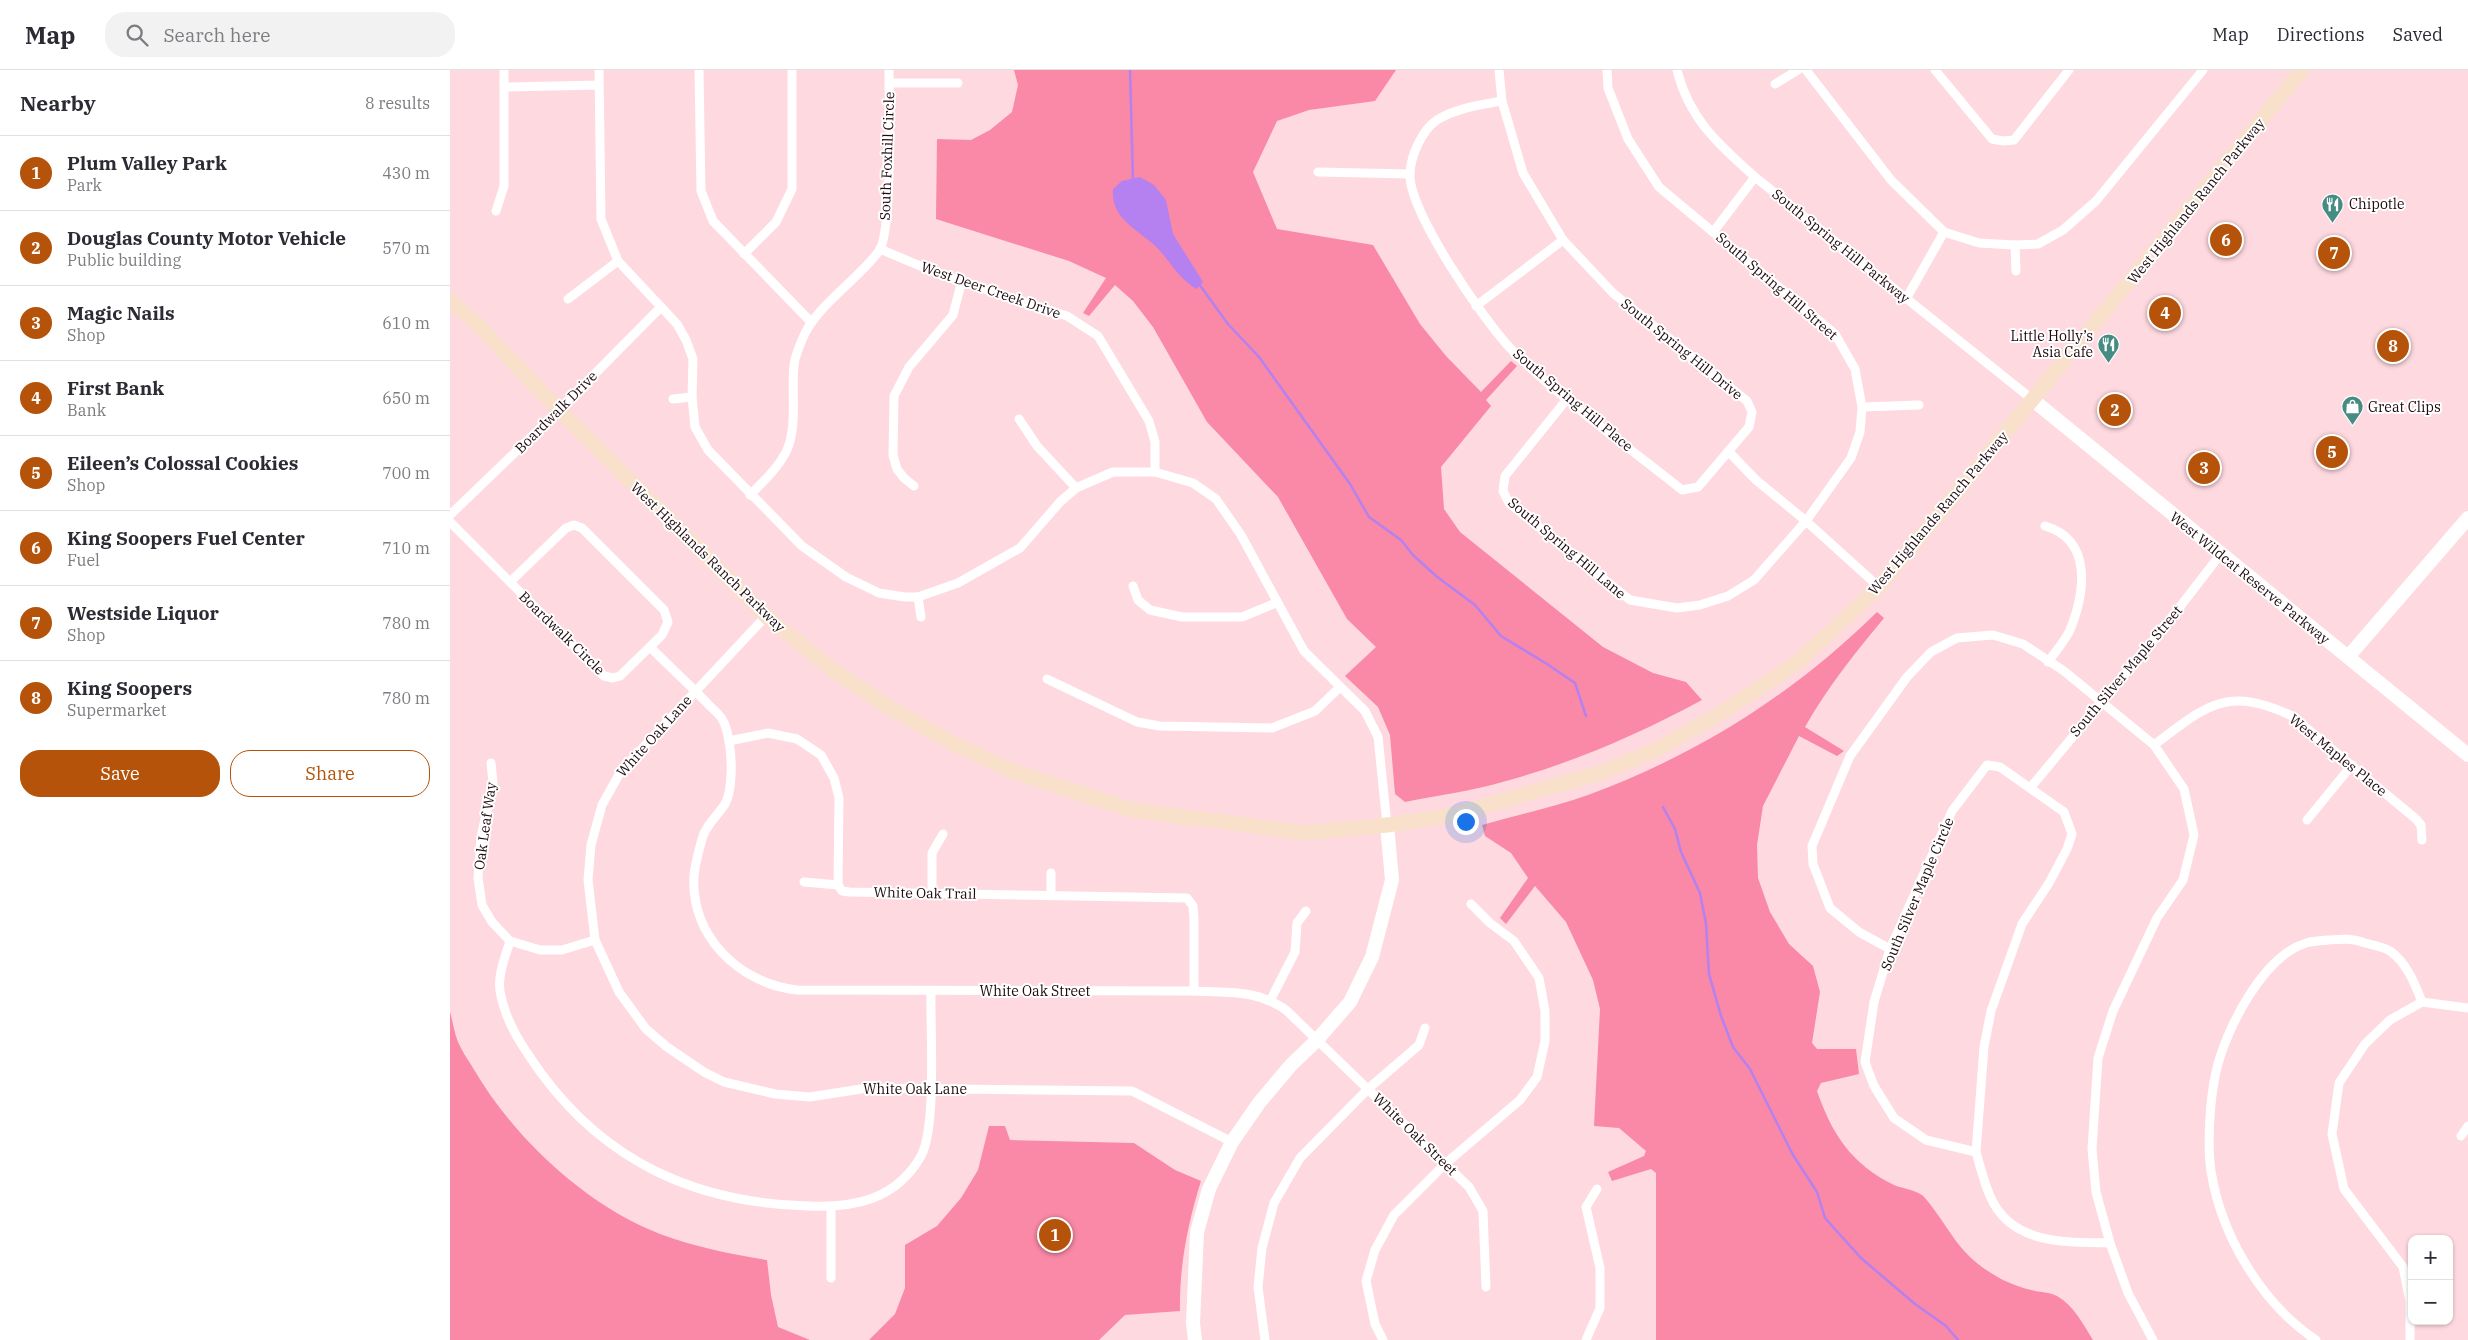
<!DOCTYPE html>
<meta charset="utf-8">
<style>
:root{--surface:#fff;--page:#f2f2f3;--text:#2b2b33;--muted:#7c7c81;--line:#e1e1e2;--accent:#b45309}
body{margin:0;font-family:"IBM Plex Serif",serif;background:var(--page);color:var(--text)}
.controls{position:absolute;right:15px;bottom:15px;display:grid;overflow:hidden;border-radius:10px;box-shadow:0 1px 4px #0004}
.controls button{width:45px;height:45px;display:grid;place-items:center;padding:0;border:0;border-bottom:1px solid var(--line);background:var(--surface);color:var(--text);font:25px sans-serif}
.you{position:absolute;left:1015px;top:751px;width:18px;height:18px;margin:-12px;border:4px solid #fff;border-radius:50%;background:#1a73e8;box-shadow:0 0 0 8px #1a73e833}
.badge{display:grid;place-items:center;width:32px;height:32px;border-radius:50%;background:var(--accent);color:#fff;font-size:16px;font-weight:700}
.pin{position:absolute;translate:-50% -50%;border:2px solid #fff;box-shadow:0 1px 5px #0006}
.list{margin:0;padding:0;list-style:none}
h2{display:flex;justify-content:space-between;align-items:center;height:65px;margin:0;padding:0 20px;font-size:21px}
h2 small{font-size:16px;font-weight:400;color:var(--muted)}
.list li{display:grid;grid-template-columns:32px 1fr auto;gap:15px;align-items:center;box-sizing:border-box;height:75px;padding:0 20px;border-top:1px solid var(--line)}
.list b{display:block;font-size:19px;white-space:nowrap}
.list p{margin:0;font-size:16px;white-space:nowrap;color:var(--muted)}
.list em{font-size:16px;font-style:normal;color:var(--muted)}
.actions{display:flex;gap:10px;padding:15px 20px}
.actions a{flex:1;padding:11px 0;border:1px solid var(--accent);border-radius:20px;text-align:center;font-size:18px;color:var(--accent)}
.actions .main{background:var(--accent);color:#fff}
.icon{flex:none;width:28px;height:28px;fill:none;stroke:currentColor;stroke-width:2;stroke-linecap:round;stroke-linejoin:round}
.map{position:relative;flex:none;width:2018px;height:1270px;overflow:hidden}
header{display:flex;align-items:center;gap:30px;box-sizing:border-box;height:70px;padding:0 25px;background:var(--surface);border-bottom:1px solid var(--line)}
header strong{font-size:24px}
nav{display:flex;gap:28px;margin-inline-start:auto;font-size:18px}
.search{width:350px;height:45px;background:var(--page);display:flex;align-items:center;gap:12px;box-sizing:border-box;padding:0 18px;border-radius:20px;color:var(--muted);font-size:19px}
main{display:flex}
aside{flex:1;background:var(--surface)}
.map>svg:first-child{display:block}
.green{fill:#f989a6}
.water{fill:#b580f0}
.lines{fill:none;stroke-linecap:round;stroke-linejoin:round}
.stream{stroke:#b580f0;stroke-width:2.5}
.street{stroke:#fff;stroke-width:9}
.secondary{stroke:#fff;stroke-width:14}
.primary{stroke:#f8e0ca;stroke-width:15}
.labels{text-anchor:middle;stroke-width:4;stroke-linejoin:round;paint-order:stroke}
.street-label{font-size:14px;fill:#1e0a0f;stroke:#fff}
.poi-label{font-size:14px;fill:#1e0a0f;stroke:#fff;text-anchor:start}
</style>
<header>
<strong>Map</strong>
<div class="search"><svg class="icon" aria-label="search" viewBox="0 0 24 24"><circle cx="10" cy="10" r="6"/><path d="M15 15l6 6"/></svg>Search here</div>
<nav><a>Map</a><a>Directions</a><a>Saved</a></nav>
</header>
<main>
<aside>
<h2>Nearby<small>8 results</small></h2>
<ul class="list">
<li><span class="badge">1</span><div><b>Plum Valley Park</b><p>Park</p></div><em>430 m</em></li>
<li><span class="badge">2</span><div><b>Douglas County Motor Vehicle</b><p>Public building</p></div><em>570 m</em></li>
<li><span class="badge">3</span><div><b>Magic Nails</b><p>Shop</p></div><em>610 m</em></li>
<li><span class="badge">4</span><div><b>First Bank</b><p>Bank</p></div><em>650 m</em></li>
<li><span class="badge">5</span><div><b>Eileen’s Colossal Cookies</b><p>Shop</p></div><em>700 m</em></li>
<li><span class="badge">6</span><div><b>King Soopers Fuel Center</b><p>Fuel</p></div><em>710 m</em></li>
<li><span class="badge">7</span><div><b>Westside Liquor</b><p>Shop</p></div><em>780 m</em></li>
<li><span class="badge">8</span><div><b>King Soopers</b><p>Supermarket</p></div><em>780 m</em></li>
</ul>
<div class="actions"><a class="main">Save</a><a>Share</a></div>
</aside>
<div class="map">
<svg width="2018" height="1270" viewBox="0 0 2018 1270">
<rect width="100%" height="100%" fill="#fed9e0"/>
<g class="green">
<path d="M564,0H946L925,31L859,40L827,51L803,102L827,159L923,175L970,254L996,286L1031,322L1061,291L1067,296L1036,330L1041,336L991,397L994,439L1010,462L1153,577L1203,603L1236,612L1252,630C1189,664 1125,692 1056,711C1023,721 988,725 955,732L945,724L940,665L928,637L895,606L926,577L897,549L828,427L757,352L703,257L683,231L665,215L639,246L633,243L656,208L619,191L486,149L487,69L521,70L540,60L562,42L568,15Z"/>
<path d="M1427,542L1434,548C1405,583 1377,618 1355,657L1394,681L1387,686L1349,666L1313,736L1307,775L1308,808L1320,842L1339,874L1363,896L1370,922L1362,973L1367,979H1406L1409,1004L1371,1013L1367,1021C1382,1064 1401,1094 1444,1115C1453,1119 1469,1120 1475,1128C1502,1160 1506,1183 1546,1206C1557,1213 1572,1218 1585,1221C1592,1222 1601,1223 1607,1226C1624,1236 1633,1254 1643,1270H1206V1103L1201,1099L1162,1111L1158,1102L1194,1086L1196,1081L1169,1058L1144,1056L1150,939L1143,910L1116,852L1085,816L1056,854L1050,848L1078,808L1061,783L1035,766L1032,755C1067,745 1104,737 1138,725C1247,685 1345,623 1427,542Z"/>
<path d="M0,942C3,952 4,962 8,972C12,981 18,990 23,998C63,1067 135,1135 210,1164C245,1177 280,1184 317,1190L321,1225L328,1257L360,1270H0Z"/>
<path d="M539,1056H555L560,1070L684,1073L725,1100L751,1111C738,1152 729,1197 730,1241L675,1245L649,1270H419L445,1244L455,1218V1175L487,1156L511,1128L528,1100Z"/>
</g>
<path class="water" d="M690,107L704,115L716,130L723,164L753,212L746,219C730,209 723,196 711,182C695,162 660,152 663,119L672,111Z"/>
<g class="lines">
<g class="stream">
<polyline points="680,0 683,112"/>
<polyline points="749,214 778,254 809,287 900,414 919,447 951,470 963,485 986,506 1025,535 1051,566 1097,594 1125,613 1136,646"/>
<polyline points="1213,737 1225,759 1231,782 1250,823 1256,854 1259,904 1271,946 1283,977 1300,999 1343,1085 1367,1122 1375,1148 1411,1188 1465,1234 1496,1256 1508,1270"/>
</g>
<g class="street">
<polyline points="149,0 151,149 168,191 227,254 236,270 243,289 242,327 245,357 258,380 352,476 396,507 429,523 455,527 468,527 508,513 570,478 610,432 626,418 663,402 705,402 743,413 766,429 791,465 854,581 915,641 928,667 937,755"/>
<polyline points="249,0 251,121 263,151 361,252"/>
<path d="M1049,0L1052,31L1073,103L1113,170L1163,223L1297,331L1302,342L1299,357L1248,417L1232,420C1176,375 1114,332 1063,281C1036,254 957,140 960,103C961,85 972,60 987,50C1006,38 1030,35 1052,31"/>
<path d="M1227,0C1239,49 1269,75 1305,107L1583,330"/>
<polyline points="1356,0 1441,110 1494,162 1529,173 1565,175 1588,174 1613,160 1646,131 1753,0"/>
<polyline points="1485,0 1542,69 1553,71 1564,70 1619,0"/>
<polyline points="439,13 508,13"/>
<polyline points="1325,14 1348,0"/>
<polyline points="54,17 149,15"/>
<polyline points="868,102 960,104"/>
<polyline points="46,141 54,116 54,0"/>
<polyline points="1264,161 1305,107"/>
<polyline points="1565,175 1566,201"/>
<polyline points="430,179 494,206 617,246 648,266 699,351 705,372 705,402"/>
<polyline points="294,184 326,152 342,119 342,0"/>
<polyline points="118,229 168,191"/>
<polyline points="1456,229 1494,162"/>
<polyline points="1026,236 1113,170"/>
<polyline points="223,329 242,327"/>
<polyline points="1117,329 1055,406 1053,421 1059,433 1180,530 1227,538 1250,535 1278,526 1304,510 1356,451 1401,388 1410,362 1412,337 1405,299 1385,264 1209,117 1178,69 1158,18 1157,0"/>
<polyline points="1412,337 1469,335"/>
<polyline points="569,349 587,376 626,418"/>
<polyline points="1278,381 1306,410 1356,451 1429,517"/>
<polyline points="464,416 454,408 447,399 443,385 444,326 459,297 503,245 512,210"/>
<path d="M300,425C313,412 327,399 336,382C348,359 341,320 344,295C345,287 349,277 352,270C365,236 407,211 429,181C443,161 439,31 439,0"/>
<polyline points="0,445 109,340 211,237"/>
<polyline points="0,452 154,606 163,608 170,606 212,565 218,552 214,540 132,458 124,455 116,458 60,512"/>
<path d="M1595,456C1643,470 1635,523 1620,560C1615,571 1605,582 1598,592"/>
<polyline points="683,516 688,530 700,540 732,547 792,547 826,533"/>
<polyline points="468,527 471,547"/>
<polyline points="316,546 171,701 152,735 141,775 138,810 145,870 169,922 196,959 217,977 254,1002 274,1012 325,1024 360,1027 417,1018 682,1021 782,1072"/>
<path d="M200,577C219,596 238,613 257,633C261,638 269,643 272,649C276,655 278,665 279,671C282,687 283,720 275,734C268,745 255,756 252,769C249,780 245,794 244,806C240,866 290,914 347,920L744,921C779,923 806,919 836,940L1019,1117L1033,1141L1036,1217"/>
<polyline points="597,609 687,652 710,656 822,658 865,641 890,617"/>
<polyline points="279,671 318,663 347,669 371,685 384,708 389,728 388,815"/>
<path d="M1704,675C1756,636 1776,615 1842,646L1966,749L1971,755L1972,770"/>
<polyline points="41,693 43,713 31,767 28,808 32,835 42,852 60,871 90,880 112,880 145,870"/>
<polyline points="1581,717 1715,556 1770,485"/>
<polyline points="1857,750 1902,695"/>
<polyline points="354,812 388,815"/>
<polyline points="388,815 392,821 399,822 737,828 743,836 744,850 744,921"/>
<polyline points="482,824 482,783 493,764"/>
<polyline points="601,825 601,803"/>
<path d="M60,871C55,888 46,908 51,926C57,955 74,979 91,1003C157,1093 247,1133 358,1136C404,1138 446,1130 471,1086C487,1057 480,958 481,921"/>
<polyline points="1440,879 1409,862 1380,838 1363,794 1362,776 1400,686 1457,607 1481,582 1507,568 1543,565 1573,574 1614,601 1704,675 1734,719 1744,765 1733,810 1707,848 1663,941 1648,988 1642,1079 1646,1122 1660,1173 1678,1223 1703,1270"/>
<polyline points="821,929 845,882 847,853 856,841"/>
<polyline points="2011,1066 2018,1056"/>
<path d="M1526,1082L1534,977L1541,941L1572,854L1599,813L1617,779L1622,764L1614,742L1550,697L1537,695L1502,741L1440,879L1424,932L1415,992L1424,1016L1444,1048L1476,1070L1526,1082C1530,1096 1534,1112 1540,1126C1561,1175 1615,1172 1660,1173"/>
<polyline points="381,1137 381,1208"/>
<polyline points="815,1270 808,1217 812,1178 824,1133 850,1088 918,1019 969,975 975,958"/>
<polyline points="933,1270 925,1254 916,1211 925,1180 944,1145 995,1094 1070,1030 1087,1007 1095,971 1095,941 1089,908 1064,871 1040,853 1021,834"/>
<polyline points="1136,1270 1150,1238 1150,1198 1136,1137 1147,1119"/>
<path d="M1866,1270C1811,1233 1771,1165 1761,1101C1757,1075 1760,1028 1766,1002C1775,961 1812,887 1856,873C1862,871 1871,871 1878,870C1892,869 1902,868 1915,873C1923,875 1934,877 1940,881C1957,893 1965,914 1972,932"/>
<polyline points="1960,1270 1960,1231 1953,1197 1894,1119 1882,1064 1889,1013 1915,974 1940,950 1972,932 2018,938"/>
</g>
<g class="secondary">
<polyline points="1583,330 2018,685"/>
<polyline points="1898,587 2018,448"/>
<polyline points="745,1270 743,1253 747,1162 759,1119 782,1072 809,1033 841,995 867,970 900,932 922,887 942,810 937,755"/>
</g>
<polyline class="primary" points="0,231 27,254 109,340 316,546 384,601 445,641 506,675 565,702 682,740 857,763 937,755 1003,745 1150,703 1204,681 1268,645 1348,592 1429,517 1852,0"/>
</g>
<defs>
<symbol id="restaurant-pin" viewBox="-11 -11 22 30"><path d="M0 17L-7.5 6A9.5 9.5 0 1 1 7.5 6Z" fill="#468c83" stroke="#fff"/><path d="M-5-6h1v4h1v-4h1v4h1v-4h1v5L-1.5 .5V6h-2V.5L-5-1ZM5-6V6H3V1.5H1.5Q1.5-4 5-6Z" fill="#fff"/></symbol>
<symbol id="shop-pin" viewBox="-11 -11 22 30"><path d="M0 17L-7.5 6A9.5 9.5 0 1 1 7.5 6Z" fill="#468c83" stroke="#fff"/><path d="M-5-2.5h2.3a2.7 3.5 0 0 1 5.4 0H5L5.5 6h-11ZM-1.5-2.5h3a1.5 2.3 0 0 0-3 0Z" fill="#fff"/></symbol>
</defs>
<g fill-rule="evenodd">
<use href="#restaurant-pin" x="1870" y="122" width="25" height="34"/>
<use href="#restaurant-pin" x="1646" y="262" width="25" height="34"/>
<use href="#shop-pin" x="1890" y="324" width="25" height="34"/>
</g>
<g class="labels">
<g class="street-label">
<text transform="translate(437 86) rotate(-88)" y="5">South Foxhill Circle</text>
<text transform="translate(1746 131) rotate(-51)" y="5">West Highlands Ranch Parkway</text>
<text transform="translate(1391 176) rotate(39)" y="5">South Spring Hill Parkway</text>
<text transform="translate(1327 216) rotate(41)" y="5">South Spring Hill Street</text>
<text transform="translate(541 220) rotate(19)" y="5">West Deer Creek Drive</text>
<text transform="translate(1232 279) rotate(39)" y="5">South Spring Hill Drive</text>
<text transform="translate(1123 330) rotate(40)" y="5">South Spring Hill Place</text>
<text transform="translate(106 342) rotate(-45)" y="5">Boardwalk Drive</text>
<text transform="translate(1488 443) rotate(-50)" y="5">West Highlands Ranch Parkway</text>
<text transform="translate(1117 478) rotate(40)" y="5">South Spring Hill Lane</text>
<text transform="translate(258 487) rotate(44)" y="5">West Highlands Ranch Parkway</text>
<text transform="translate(1800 508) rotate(39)" y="5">West Wildcat Reserve Parkway</text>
<text transform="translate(112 563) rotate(44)" y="5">Boardwalk Circle</text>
<text transform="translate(1676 601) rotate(-50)" y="5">South Silver Maple Street</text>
<text transform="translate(204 666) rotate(-48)" y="5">White Oak Lane</text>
<text transform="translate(1888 685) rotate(39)" y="5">West Maples Place</text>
<text transform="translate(35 756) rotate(-82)" y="5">Oak Leaf Way</text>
<text transform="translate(475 823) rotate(1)" y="5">White Oak Trail</text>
<text transform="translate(1467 824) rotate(-67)" y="5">South Silver Maple Circle</text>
<text x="585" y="926">White Oak Street</text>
<text x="465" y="1024">White Oak Lane</text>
<text transform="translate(965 1064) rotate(44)" y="5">White Oak Street</text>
</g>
<g class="poi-label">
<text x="1899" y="139">Chipotle</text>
<text x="1643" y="271" text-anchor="end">Little Holly’s<tspan x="1643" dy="16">Asia Cafe</tspan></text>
<text x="1918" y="342">Great Clips</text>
</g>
</g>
</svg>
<div class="controls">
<button>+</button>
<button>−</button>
</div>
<div class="you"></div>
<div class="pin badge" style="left:605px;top:1165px">1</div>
<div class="pin badge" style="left:1665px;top:340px">2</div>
<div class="pin badge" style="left:1754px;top:398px">3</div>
<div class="pin badge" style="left:1715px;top:243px">4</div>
<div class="pin badge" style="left:1882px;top:382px">5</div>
<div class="pin badge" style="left:1776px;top:170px">6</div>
<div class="pin badge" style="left:1884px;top:183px">7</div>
<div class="pin badge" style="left:1943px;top:276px">8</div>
</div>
</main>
